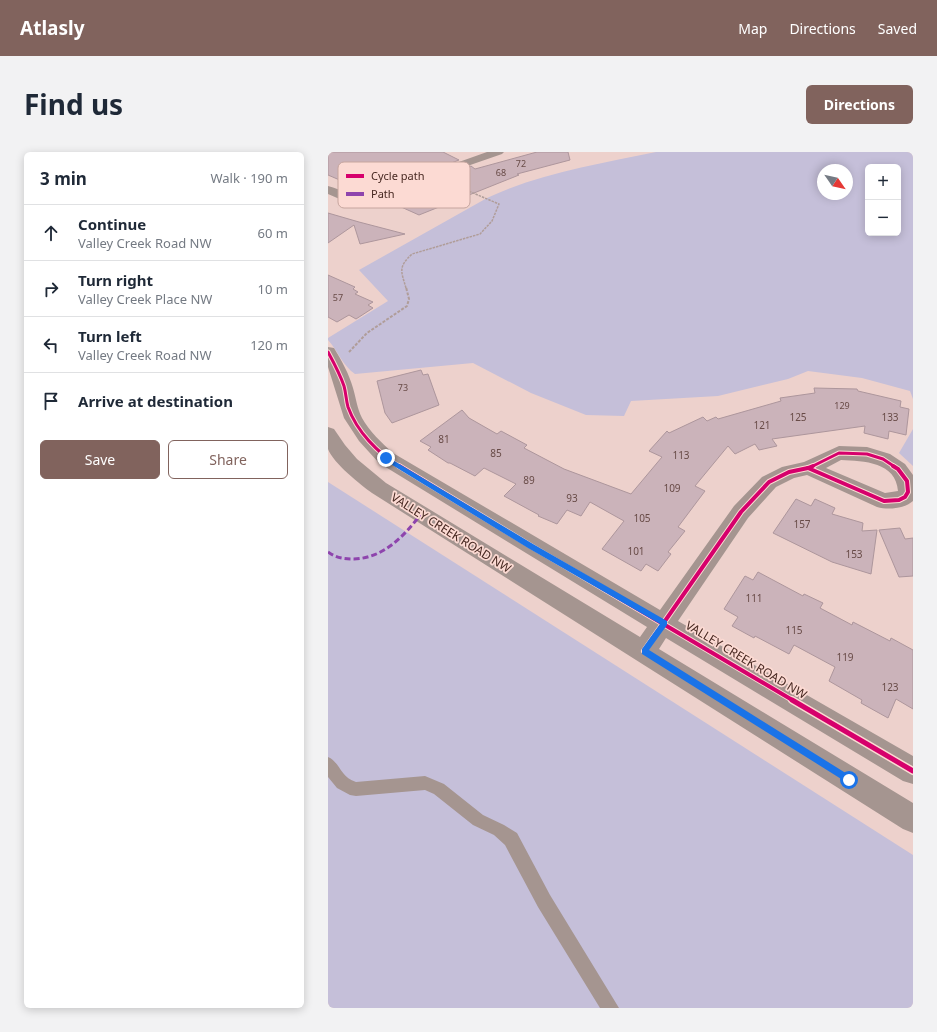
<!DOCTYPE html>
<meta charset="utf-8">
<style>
:root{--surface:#fff;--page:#f2f2f3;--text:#1f2937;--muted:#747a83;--line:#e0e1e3;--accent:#81635d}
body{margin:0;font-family:"Noto Sans",sans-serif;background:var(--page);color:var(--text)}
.controls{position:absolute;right:12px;top:12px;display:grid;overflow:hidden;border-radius:6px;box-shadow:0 2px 10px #0003}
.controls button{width:36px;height:36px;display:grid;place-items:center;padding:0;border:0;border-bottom:1px solid var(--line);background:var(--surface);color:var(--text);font:20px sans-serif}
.compass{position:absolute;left:489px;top:12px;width:36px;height:36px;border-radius:50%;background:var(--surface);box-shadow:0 2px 10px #0003;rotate:124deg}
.stop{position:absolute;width:12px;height:12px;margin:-9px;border:3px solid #1a73e8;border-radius:50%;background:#fff}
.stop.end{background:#1a73e8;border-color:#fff;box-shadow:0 1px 4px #0008}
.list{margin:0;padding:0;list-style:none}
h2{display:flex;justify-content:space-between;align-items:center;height:52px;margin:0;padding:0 16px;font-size:17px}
h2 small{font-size:13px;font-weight:400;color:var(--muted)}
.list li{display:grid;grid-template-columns:26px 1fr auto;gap:12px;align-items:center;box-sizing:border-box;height:56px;padding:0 16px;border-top:1px solid var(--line)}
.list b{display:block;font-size:15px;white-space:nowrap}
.list p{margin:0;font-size:13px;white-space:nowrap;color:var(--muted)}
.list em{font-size:13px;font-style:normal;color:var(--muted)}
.actions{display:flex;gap:8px;padding:12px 16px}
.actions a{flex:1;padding:9px 0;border:1px solid var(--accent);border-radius:6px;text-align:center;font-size:14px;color:var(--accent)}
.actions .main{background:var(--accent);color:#fff}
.icon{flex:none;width:22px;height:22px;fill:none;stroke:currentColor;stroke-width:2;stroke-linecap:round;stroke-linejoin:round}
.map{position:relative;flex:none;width:585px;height:856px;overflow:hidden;border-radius:6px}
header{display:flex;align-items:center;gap:24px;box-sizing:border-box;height:56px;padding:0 20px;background:var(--accent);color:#fff}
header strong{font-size:19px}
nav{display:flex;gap:22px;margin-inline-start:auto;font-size:14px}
.intro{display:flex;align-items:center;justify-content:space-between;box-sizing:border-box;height:96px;padding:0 24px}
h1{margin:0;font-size:28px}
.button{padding:10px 18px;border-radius:6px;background:var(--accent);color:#fff;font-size:14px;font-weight:700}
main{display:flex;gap:24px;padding:0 24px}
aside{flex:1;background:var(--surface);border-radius:6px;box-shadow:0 2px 10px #0003}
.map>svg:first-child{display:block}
.green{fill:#c5bfd9;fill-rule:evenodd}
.building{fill:#cbb3ba;stroke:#ad969c}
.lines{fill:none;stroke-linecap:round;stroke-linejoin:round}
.path-far1{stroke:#b09d99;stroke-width:1.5;stroke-dasharray:2.5 1;stroke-linecap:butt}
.path{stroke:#b09d99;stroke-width:2;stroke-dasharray:3 1.5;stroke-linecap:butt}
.lane{fill:#a59590;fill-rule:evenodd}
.street{fill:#a59590;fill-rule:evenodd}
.quiet{stroke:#8e44ad;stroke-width:3;stroke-dasharray:6 3;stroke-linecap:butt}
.cycleway-far2-casing{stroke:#fcdad3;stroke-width:5}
.cycleway-far1-casing{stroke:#fcdad3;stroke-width:6}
.cycleway-casing{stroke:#fcdad3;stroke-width:8}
.cycleway-far2{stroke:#d6006c;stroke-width:3}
.cycleway-far1{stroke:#d6006c;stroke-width:4}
.cycleway{stroke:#d6006c;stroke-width:5}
.route{fill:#1a73e8}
.labels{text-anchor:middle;stroke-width:3.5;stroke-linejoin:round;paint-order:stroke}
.far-number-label{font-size:9px;fill:#684b47}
.number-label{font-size:10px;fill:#684b47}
.street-label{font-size:12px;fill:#472821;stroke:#fcdad3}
.key{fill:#fcdad3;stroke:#c6a59e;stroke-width:1}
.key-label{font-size:11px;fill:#472821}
</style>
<header>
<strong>Atlasly</strong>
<nav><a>Map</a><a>Directions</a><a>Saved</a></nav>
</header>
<div class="intro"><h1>Find us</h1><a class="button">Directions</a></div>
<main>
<aside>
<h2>3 min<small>Walk · 190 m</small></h2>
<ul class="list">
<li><svg class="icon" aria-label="ahead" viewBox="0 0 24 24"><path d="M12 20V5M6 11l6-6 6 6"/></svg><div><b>Continue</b><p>Valley Creek Road NW</p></div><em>60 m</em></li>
<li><svg class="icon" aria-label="right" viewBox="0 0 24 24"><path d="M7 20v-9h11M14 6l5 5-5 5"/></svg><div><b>Turn right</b><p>Valley Creek Place NW</p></div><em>10 m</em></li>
<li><svg class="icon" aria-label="left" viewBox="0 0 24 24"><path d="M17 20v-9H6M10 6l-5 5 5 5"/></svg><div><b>Turn left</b><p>Valley Creek Road NW</p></div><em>120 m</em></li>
<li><svg class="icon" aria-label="arrive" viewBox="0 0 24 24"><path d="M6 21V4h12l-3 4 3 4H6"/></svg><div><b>Arrive at destination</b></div></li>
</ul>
<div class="actions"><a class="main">Save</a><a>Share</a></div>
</aside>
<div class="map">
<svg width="585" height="856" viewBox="0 0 585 856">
<rect width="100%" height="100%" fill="#edd1cc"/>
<g class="green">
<path d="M328,0H585V247L582,239L534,226L480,219L460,227L390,244L303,249L296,264L258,263L203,241L145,211L27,222C15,214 10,199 0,188V186L60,149L31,118L159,46C212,21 271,12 328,0ZM540,15H570V81H540ZM495,18H519V42H495Z"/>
<polygon points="585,277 585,314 571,301"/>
<polygon points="0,330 585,703 585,856 0,856"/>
</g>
<g class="building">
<polygon points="0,0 115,0 131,8 113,15 49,44 0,23"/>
<polygon points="209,0 240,0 242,8 189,22 191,23 91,63 62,50 123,21 143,14 147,17"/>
<polygon points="0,61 31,70 77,82 32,92 26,73 0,91"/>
<polygon points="0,123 27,135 25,137 30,140 27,142 45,150 40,153 45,156 28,167 21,163 9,170 0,165"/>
<polygon points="93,218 95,223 100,222 111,253 64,271 57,261 49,229"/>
<polygon points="486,236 529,237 530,239 573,249 572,255 581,257 578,283 561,279 560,287 536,281 537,274 444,287 449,294 431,298 427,292 407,302 400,294 367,334 377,339 350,375 357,379 340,400 343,402 330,419 318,412 313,419 274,397 296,369 262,350 253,364 239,358 229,372 210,364 211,363 176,344 188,332 156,316 147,324 122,311 120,311 100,298 103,295 92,289 134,258 141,266 169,282 173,279 199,293 196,296 236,317 303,342 334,305 321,299 339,279 341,281 375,265 379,269 388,265 390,267 453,249 452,246 487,241"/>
<polygon points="468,347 483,354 487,347 507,356 504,362 535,371 534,379 549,378 543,422 504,410 445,381"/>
<polygon points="572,376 577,387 585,386 585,424 571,425 551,378"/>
<polygon points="430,420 475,444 476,442 495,451 492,456 524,473 525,470 562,489 563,486 585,498 585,557 568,547 560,566 533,551 534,548 501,529 507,515 466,493 461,502 427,484 426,486 404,474 410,465 396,457 417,424 425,428"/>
</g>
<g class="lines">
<path class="path-far1" d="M78,136C73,119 70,115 84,102L152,82L164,69L171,52L124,32"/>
<polyline class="path" points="21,200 39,181 79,154 81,147 78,135"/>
<path class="lane" d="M0,605C12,610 12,625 28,630L97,624L116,632L155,663L176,673L189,681L222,743L291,856H272L210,755L177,693L166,683L145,673L106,642L97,638L28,644L22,643L9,636L0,625Z"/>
<g class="street">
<path d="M159,0H176L174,2L122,20L53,53L39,56L30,55L0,42V34C20,39 27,51 49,46L114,16Z"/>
<path d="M0,195L6,196C14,209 21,222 25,236C28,246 29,256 34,266C41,279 54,291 65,301L332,458L406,354L434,325L454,315L476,310L511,294L539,295L562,302L577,312L585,323V349C576,357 560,358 549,355L479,323L466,326L448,335L420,366L350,469L585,604V632L575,629L338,486L331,497L585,651V681L575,677L44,341C33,333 5,311 0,297C0,291 0,282 0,275L6,277L17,293L29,307L58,331L312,485L319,475L51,311L31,289L16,266L0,215ZM513,308C536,309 568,310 570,339L557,341L498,316Z"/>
</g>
<path class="quiet" d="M0,400C8,406 16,407 26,407C56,406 76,384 93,362"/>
<defs>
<g id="cycleway-far2">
<path d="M0,200C6,211 12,222 16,234C18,241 18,248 20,255C29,280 50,301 72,315"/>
<polyline points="483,315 511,301 539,302 555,307 567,315"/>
</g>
<g id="cycleway-far1">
<polyline points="71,314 203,394 466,549"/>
<polyline points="480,316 556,349 571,348 577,345 580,340 579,329 570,317 565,314"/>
<polyline points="480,316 485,314"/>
<polyline points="316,499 413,360 441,330 461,320 480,316"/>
</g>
<polyline id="cycleway" points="464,548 585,619"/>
</defs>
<use href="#cycleway-far2" class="cycleway-far2-casing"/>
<use href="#cycleway-far1" class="cycleway-far1-casing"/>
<use href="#cycleway" class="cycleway-casing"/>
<use href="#cycleway-far2" class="cycleway-far2"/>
<use href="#cycleway-far1" class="cycleway-far1"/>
<use href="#cycleway" class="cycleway"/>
</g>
<polygon class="route" points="58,304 205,392 339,469 339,473 321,498 524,625 524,630 518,630 314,502 314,497 332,472 200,396 56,308 56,305"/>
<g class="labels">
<g class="far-number-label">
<text x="193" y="15">72</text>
<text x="173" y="24">68</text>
<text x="10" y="149">57</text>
<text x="75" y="239">73</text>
<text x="514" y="257">129</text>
</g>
<g class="number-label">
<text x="470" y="269">125</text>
<text x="562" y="269">133</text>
<text x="434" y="277">121</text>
<text x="116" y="291">81</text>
<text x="168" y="305">85</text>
<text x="353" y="307">113</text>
<text x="201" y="332">89</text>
<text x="344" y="340">109</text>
<text x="244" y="350">93</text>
<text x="314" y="370">105</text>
<text x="474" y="376">157</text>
<text x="308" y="403">101</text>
<text x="526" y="406">153</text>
<text x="426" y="450">111</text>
<text x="466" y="482">115</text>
<text x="517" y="509">119</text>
<text x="562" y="539">123</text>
</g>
<g class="street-label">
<text transform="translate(123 381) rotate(32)" y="4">VALLEY CREEK ROAD NW</text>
<text transform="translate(418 508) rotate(31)" y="4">VALLEY CREEK ROAD NW</text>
</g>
</g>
<rect x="10" y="10" width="132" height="46" rx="6" class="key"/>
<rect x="18" y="22" width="18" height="4" fill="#d6006c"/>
<rect x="18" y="40" width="18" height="4" fill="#8e44ad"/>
<g class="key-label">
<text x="43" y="28">Cycle path</text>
<text x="43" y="46">Path</text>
</g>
</svg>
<div class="controls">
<button>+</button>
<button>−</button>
</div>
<svg class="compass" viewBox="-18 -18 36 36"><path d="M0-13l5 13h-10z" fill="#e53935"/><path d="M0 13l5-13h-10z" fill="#747a83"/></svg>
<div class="stop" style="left:521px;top:628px"></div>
<div class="stop end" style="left:58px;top:306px"></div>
</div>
</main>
